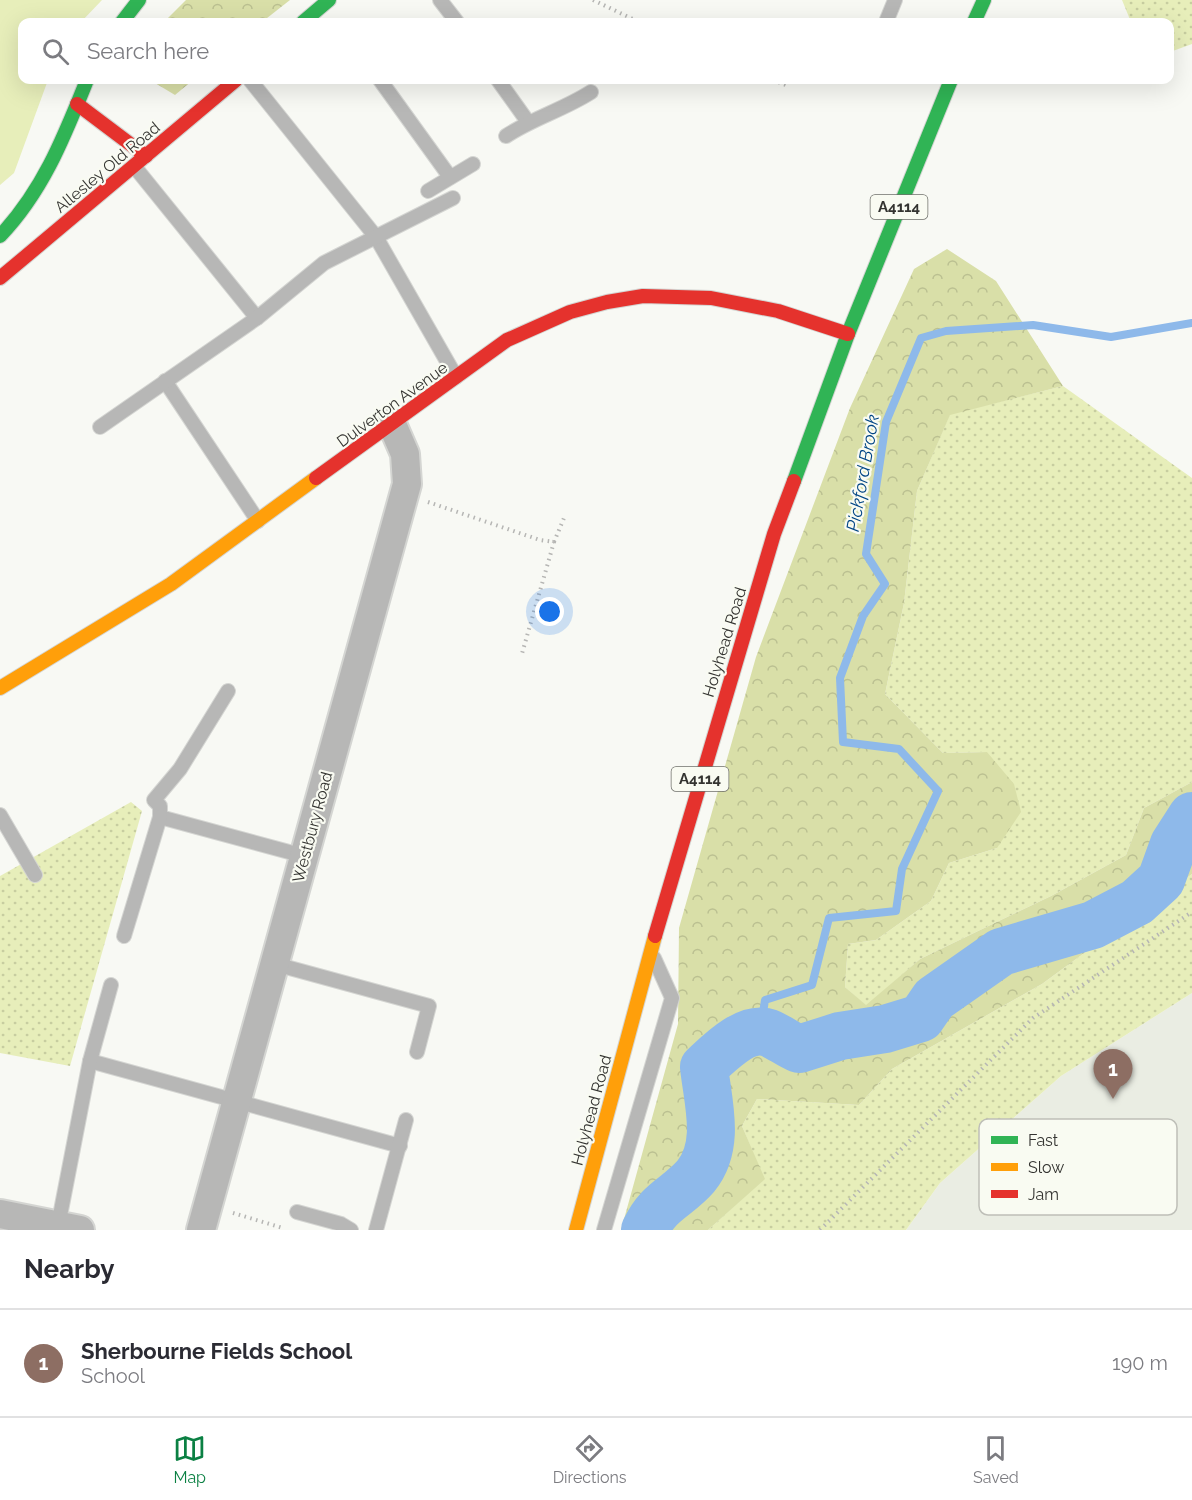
<!DOCTYPE html>
<style>
:root{--surface:#fff;--page:#f2f2f3;--text:#2b2b33;--muted:#7c7c81;--line:#e1e1e2;--accent:#0b8043}
body{margin:0;font-family:Raleway,sans-serif;background:var(--page);color:var(--text)}
.you{position:absolute;left:550px;top:612px;width:21px;height:21px;margin:-15px;border:4px solid #fff;border-radius:50%;background:#1a73e8;box-shadow:0 0 0 9px #1a73e833}
.badge{display:grid;place-items:center;width:39px;height:39px;border-radius:50%;background:var(--accent);color:#fff;font-size:20px;font-weight:700}
.pin{position:absolute;translate:-50% -50px;filter:drop-shadow(0 2px 3px #0008)}
.pin::after{content:'';position:absolute;top:32px;width:21px;height:18px;background:inherit;clip-path:polygon(0 0,100% 0,50% 100%)}
.list{margin:0;padding:0;list-style:none}
h2{display:flex;justify-content:space-between;align-items:center;height:78px;margin:0;padding:0 24px;font-size:26px}
h2 small{font-size:20px;font-weight:400;color:var(--muted)}
.list li{display:grid;grid-template-columns:39px 1fr auto;gap:18px;align-items:center;box-sizing:border-box;height:108px;padding:0 24px;border-top:2px solid var(--line)}
.list b{display:block;font-size:22px;white-space:nowrap}
.list p{margin:0;font-size:20px;white-space:nowrap;color:var(--muted)}
.list em{font-size:20px;font-style:normal;color:var(--muted)}
.icon{flex:none;width:33px;height:33px;fill:none;stroke:currentColor;stroke-width:2;stroke-linecap:round;stroke-linejoin:round}
.map{position:relative;flex:none;width:1192px;height:1230px;overflow:hidden}
.search{position:absolute;background:var(--surface);box-shadow:0 6px 24px #0002;left:18px;right:18px;top:18px;height:66px;display:flex;align-items:center;gap:15px;box-sizing:border-box;padding:0 21px;border-radius:12px;color:var(--muted);font-size:22px}
.sheet{height:186px;background:var(--surface)}
nav{display:flex;justify-content:space-around;align-items:center;box-sizing:border-box;height:84px;border-top:2px solid var(--line);background:var(--surface);font-size:16px;color:var(--muted)}
nav a{display:grid;justify-items:center;gap:3px}
nav .on{color:var(--accent)}
.map>svg:first-child{display:block}
.built{fill:#eaede3}
.grass{fill:url(#grass-dots)}
.forest{fill:url(#forest-crowns)}
.park{fill:#e7eeba}
.lines{fill:none;stroke-linecap:round;stroke-linejoin:round}
.stream{stroke:#8eb9ea;stroke-width:8}
.river{stroke:#8eb9ea;stroke-width:48}
.lane-casing{stroke:#d4d5d2;stroke-width:16}
.street-casing{stroke:#d4d5d2;stroke-width:32}
.fast-casing{stroke:#d4d5d2;stroke-width:16}
.slow-casing{stroke:#d4d5d2;stroke-width:16}
.jam-casing{stroke:#d4d5d2;stroke-width:16}
.path{stroke:#b6b6b4;stroke-width:4;stroke-dasharray:1.5 4.5;stroke-linecap:butt}
.lane{stroke:#b7b7b6;stroke-width:14}
.street{stroke:#b7b7b6;stroke-width:28}
.fast{stroke:#30b455;stroke-width:14}
.slow{stroke:#ff9f0a;stroke-width:14}
.jam{stroke:#e5322d;stroke-width:14}
.labels{text-anchor:middle;stroke-width:4.5;stroke-linejoin:round;paint-order:stroke}
.shield{fill:#f9fbf2;stroke:#6f706b;stroke-width:1.5}
.shield-label{font-size:15px;font-weight:bold;fill:#343431}
.street-label{font-size:16px;fill:#343431;stroke:#f9fbf2}
.water-label{font-size:18px;font-style:italic;fill:#004585;stroke:#f9fbf2}
.key{fill:#f9fbf2;stroke:#bebfb8;stroke-width:1.5}
.key-label{font-size:16px;fill:#343431}
</style>
<div class="map">
<svg width="1192" height="1230" viewBox="0 0 1192 1230">
<defs>
<pattern id="grass-dots" width="8" height="8" patternUnits="userSpaceOnUse" patternTransform="scale(1.5)"><rect width="8" height="8" fill="#e7eeba"/><path d="M2 2h.1M6 6h.1" fill="none" stroke="#c7cda0" stroke-width="1.8" stroke-linecap="round"/></pattern>
<pattern id="forest-crowns" width="20" height="18" patternUnits="userSpaceOnUse" patternTransform="scale(1.5)"><rect width="20" height="18" fill="#d9dfa8"/><path d="M2 6a3 3 0 1 1 6 0M12 15a3 3 0 1 1 6 0" fill="none" stroke="#bbc091"/></pattern>
</defs>
<rect width="100%" height="100%" fill="#f8f9f4"/>
<polygon class="built" points="1192,993 1192,1230 906,1230 940,1183 1061,1076"/>
<g class="grass">
<polygon points="1122,0 1192,0 1192,44 1170,52 1170,22 1131,22"/>
<polygon points="1063,386 1192,478 1192,782 1144,808 1126,855 1051,896 920,959 866,1006 845,987 848,944 876,940 931,901 949,863 997,848 987,752 943,753 885,694 904,603 917,491 950,414"/>
<polygon points="131,802 142,811 70,1066 0,1053 0,876"/>
<polygon points="1192,874 1192,993 1061,1076 940,1183 906,1230 708,1230 764,1179 742,1126 757,1099 859,1105 892,1069 1042,984"/>
</g>
<g class="forest">
<polygon points="186,0 290,0 262,22 164,22"/>
<polygon points="150,80 193,80 175,95"/>
<polygon points="947,249 996,281 1063,386 950,415 917,491 904,603 885,694 943,753 987,752 1014,784 1021,812 997,848 949,863 931,901 876,940 848,944 845,987 866,1005 920,959 1051,896 1126,855 1144,808 1192,782 1192,874 1042,984 892,1069 859,1105 757,1099 742,1126 765,1179 708,1230 621,1230 678,1024 679,928 756,657 850,408 914,269"/>
</g>
<polygon class="park" points="0,0 102,0 81,22 22,22 22,80 48,80 14,173 0,185"/>
<g class="lines">
<polyline class="stream" points="760,1032 765,1000 812,985 829,918 896,911 902,869 938,791 899,749 843,742 840,678 863,616 885,584 866,554 886,422 921,338 946,331 1033,325 1111,337 1192,323"/>
<path class="river" d="M645,1230C659,1200 677,1198 696,1176C721,1145 708,1103 704,1067C719,1053 746,1025 769,1033C779,1037 789,1045 799,1049L840,1036L885,1029L921,1018L934,999L1001,952L1093,925L1137,902L1161,880L1174,844L1192,816"/>
<defs>
<g id="lane">
<polyline points="440,0 457,22"/>
<polyline points="886,22 895,0"/>
<polyline points="250,80 376,237 456,377"/>
<polyline points="380,80 450,177"/>
<polyline points="498,80 528,122"/>
<path d="M506,136C533,118 563,110 591,92"/>
<polyline points="134,166 257,318"/>
<polyline points="428,191 473,164"/>
<polyline points="165,381 258,521"/>
<polyline points="100,427 257,318 324,263 453,198"/>
<polyline points="228,691 180,769 154,800 160,806 160,817 304,856"/>
<polyline points="0,815 35,875"/>
<polyline points="124,936 160,817"/>
<polyline points="275,964 429,1006 417,1052"/>
<polyline points="90,1061 400,1146"/>
<polyline points="297,1212 341,1224 351,1230"/>
<polyline points="58,1226 90,1061 111,985"/>
<polyline points="376,1230 406,1120"/>
<polyline points="604,1230 672,998 654,958"/>
</g>
<g id="street">
<polyline points="0,1214 80,1230"/>
<polyline points="201,1230 407,484 405,454 392,424"/>
</g>
<g id="fast">
<polyline points="122,22 139,0"/>
<polyline points="303,22 329,0"/>
<polyline points="974,22 984,0"/>
<path d="M0,236C43,191 64,137 87,80"/>
<polyline points="794,481 848,334 951,80"/>
</g>
<g id="slow">
<polyline points="0,688 171,584 316,478"/>
<polyline points="576,1230 655,936"/>
</g>
<g id="jam">
<polyline points="77,104 146,156"/>
<polyline points="0,278 236,80"/>
<polyline points="316,478 507,340 570,312 607,302 643,296 711,298 778,311 848,334"/>
<polyline points="655,936 774,534 794,481"/>
</g>
</defs>
<use href="#lane" class="lane-casing"/>
<use href="#street" class="street-casing"/>
<use href="#fast" class="fast-casing"/>
<use href="#slow" class="slow-casing"/>
<use href="#jam" class="jam-casing"/>
<g class="path">
<polyline points="593,0 639,22"/>
<polyline points="773,80 788,86"/>
<polyline points="428,502 540,540 554,542 521,657"/>
<polyline points="554,542 564,518"/>
<polyline points="233,1213 283,1228"/>
<polyline points="820,1230 1033,1018 1192,912"/>
</g>
<use href="#lane" class="lane"/>
<use href="#street" class="street"/>
<use href="#fast" class="fast"/>
<use href="#slow" class="slow"/>
<use href="#jam" class="jam"/>
</g>
<g class="labels">
<g class="shield">
<rect x="870.5" y="195" width="57" height="24" rx="4.5"/>
<rect x="671.5" y="767" width="57" height="24" rx="4.5"/>
</g>
<g class="shield-label">
<text x="899" y="212">A4114</text>
<text x="700" y="784">A4114</text>
</g>
<g class="street-label">
<text transform="translate(107 167) rotate(-40)" y="6">Allesley Old Road</text>
<text transform="translate(392 404) rotate(-36)" y="6">Dulverton Avenue</text>
<text transform="translate(724 642) rotate(-73)" y="6">Holyhead Road</text>
<text transform="translate(312 827) rotate(-75)" y="6">Westbury Road</text>
<text transform="translate(591 1110) rotate(-75)" y="6">Holyhead Road</text>
</g>
<g class="water-label">
<text transform="translate(863 473) rotate(-80)" y="6">Pickford Brook</text>
</g>
</g>
<rect x="979" y="1119" width="198" height="96" rx="9" class="key"/>
<rect x="991" y="1136" width="27" height="8" fill="#30b455"/>
<rect x="991" y="1163" width="27" height="8" fill="#ff9f0a"/>
<rect x="991" y="1190" width="27" height="8" fill="#e5322d"/>
<g class="key-label">
<text x="1028" y="1146">Fast</text>
<text x="1028" y="1173">Slow</text>
<text x="1028" y="1200">Jam</text>
</g>
</svg>
<div class="you"></div>
<div class="pin badge" style="left:1113px;top:1099px;background:#8d6e63">1</div>
<div class="search"><svg class="icon" aria-label="search" viewBox="0 0 24 24"><circle cx="10" cy="10" r="6"/><path d="M15 15l6 6"/></svg>Search here</div>
</div>
<section class="sheet">
<h2>Nearby<small></small></h2>
<ul class="list">
<li><span class="badge" style="background:#8d6e63">1</span><div><b>Sherbourne Fields School</b><p>School</p></div><em>190 m</em></li>
</ul>
</section>
<nav>
<a class="on"><svg class="icon" aria-label="map" viewBox="0 0 24 24"><path d="M3 6l6-2 6 2 6-2v14l-6 2-6-2-6 2zM9 4v14M15 6v14"/></svg>Map</a>
<a><svg class="icon" aria-label="directions" viewBox="0 0 24 24"><path d="M12 3l9 9-9 9-9-9zM9 14v-3h6M13 9l2 2-2 2"/></svg>Directions</a>
<a><svg class="icon" aria-label="saved" viewBox="0 0 24 24"><path d="M7 4h10v16l-5-4-5 4z"/></svg>Saved</a>
</nav>
